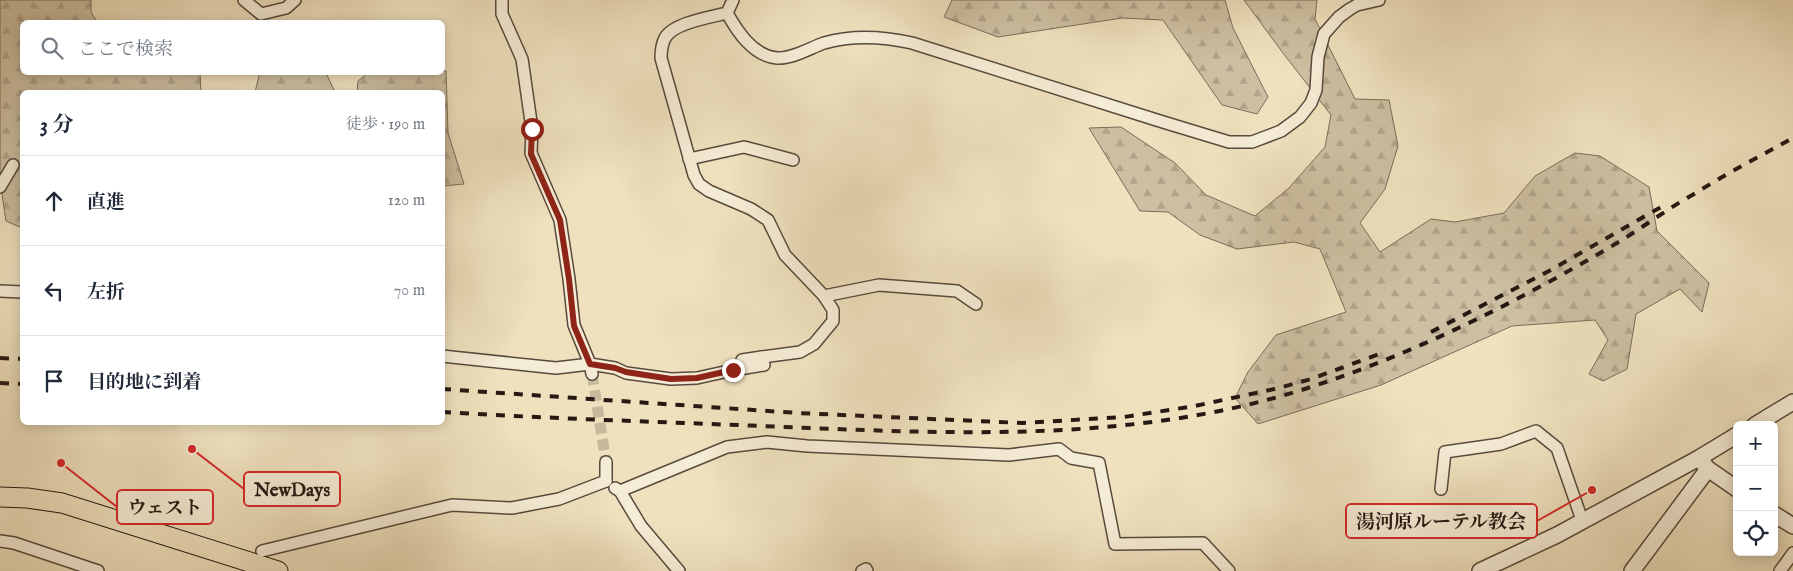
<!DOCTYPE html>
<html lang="ja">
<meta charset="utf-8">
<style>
:root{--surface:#fff;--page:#f2f2f3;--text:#1f2937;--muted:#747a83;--line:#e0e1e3}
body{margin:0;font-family:"IM FELL English","Noto Serif JP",serif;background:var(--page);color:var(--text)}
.controls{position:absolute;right:15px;bottom:15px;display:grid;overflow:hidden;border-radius:8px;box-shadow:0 2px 12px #0003}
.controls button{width:45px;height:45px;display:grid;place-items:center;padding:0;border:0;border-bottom:1px solid var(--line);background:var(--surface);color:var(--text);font:25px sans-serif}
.stop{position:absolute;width:15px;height:15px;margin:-11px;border:4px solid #8f2418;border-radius:50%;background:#fff}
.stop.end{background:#8f2418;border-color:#fff;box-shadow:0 1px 5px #0008}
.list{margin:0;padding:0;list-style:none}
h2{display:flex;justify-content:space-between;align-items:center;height:65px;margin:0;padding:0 20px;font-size:21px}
h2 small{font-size:16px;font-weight:400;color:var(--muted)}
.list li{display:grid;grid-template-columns:32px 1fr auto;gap:15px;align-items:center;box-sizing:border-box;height:90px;padding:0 20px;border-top:1px solid var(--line)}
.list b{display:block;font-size:19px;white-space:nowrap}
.list em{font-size:16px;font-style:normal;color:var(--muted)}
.icon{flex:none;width:28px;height:28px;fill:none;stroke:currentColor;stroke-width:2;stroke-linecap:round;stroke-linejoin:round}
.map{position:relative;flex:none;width:1793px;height:571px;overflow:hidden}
.search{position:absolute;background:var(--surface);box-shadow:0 2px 12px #0003;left:20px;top:20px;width:425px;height:55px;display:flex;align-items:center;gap:12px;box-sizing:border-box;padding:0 18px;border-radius:8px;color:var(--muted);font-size:19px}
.panel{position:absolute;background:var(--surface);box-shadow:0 2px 12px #0003;left:20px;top:90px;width:425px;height:335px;border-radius:8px}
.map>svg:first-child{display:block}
.forest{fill:url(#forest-firs);stroke:#7a6c5a}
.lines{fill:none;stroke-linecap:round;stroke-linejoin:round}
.minor-tunnel{stroke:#c7b99c;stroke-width:11;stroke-dasharray:11 5.5;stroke-linecap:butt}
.minor-casing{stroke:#584a3d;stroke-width:14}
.tertiary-casing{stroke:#584a3d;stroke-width:18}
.primary-casing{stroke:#261812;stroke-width:21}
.minor{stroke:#f5ecd5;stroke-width:11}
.tertiary{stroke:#f5ecd5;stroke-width:15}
.primary{stroke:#efe1be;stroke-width:19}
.rail{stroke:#261812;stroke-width:4;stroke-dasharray:9 9;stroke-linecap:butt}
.route{stroke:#8f2418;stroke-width:6}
.leader{fill:none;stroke:#d62828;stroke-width:2}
.callout-dot{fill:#d62828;stroke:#f5ecd5;stroke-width:2}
.callout{fill:#f5ecd5;stroke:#d62828;stroke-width:2}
.callout-label{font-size:19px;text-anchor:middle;font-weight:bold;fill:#261812}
</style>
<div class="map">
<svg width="1793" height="571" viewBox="0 0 1793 571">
<defs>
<pattern id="forest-firs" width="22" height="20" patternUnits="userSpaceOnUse" patternTransform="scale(1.25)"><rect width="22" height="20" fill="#cdbfa1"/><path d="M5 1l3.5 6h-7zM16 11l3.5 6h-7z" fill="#b0a38a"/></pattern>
</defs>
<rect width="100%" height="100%" fill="#efe1be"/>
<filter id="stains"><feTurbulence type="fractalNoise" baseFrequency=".004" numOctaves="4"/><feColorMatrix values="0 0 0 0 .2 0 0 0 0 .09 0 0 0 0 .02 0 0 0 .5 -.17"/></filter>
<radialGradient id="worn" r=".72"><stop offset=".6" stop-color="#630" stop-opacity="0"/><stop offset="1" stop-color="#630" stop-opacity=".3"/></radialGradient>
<g class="forest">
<polygon points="0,0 91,0 91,12 97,22 22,22 22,72 200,73 201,92 22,92 22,228 6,221 0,181"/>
<polygon points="952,0 1225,0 1233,28 1268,97 1257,114 1222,105 1163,20 1122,18 998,37 944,17"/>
<polygon points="1244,0 1317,0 1315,19 1355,99 1389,100 1398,146 1385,189 1360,223 1380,252 1431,219 1455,222 1504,213 1535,176 1575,153 1600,156 1649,187 1657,231 1709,283 1702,312 1680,289 1636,314 1627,369 1603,381 1589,374 1608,340 1595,320 1512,326 1381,385 1258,424 1235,398 1248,372 1276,335 1346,312 1320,249 1294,242 1237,249 1200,235 1168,212 1140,211 1089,128 1121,127 1175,163 1206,195 1255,216 1289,188 1325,147 1331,115 1283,53"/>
<polygon points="443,71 446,71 448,133 464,184 443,186 442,92 357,92 358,81 368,73 442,72"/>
<polygon points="260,72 326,73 335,92 255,92"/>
</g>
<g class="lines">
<polyline class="minor-tunnel" points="592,374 606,462"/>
<defs>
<g id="minor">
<polyline points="244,0 261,14 286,8 295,0"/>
<polyline points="502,0 502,14 522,59 532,129 531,153 560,220 569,279 574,325 590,364 592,374"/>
<path d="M727,13C737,31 753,56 777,58C792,59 810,48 824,43C852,35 885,37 912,43L1163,122L1229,142H1252L1281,131L1300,117L1311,103L1316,90L1318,57L1324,34L1339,17L1350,9L1357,5L1379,0"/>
<polyline points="689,159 744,147 793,160"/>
<polyline points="0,187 13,165"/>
<polyline points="0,291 22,292"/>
<polyline points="824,296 879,285 957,291 976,304"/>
<path d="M442,356L556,368L590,364L615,368L626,373L671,379L697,378L733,370L764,365L762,357L800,352L814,344L833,321V310L824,296L785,255L768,220L751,209L709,191L699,184L694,175L661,58C661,51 662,44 665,38C673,23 711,17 727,13L733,0"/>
<polyline points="742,360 762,357"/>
<polyline points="606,462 606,481"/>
<polyline points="615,488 620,491 641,526 679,571"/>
<polyline points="1441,489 1445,452 1501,444 1536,431 1557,448 1582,520"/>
<polyline points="620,491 727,447 767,442 807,446 1009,455 1059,449 1071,458 1099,463 1115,544 1203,543 1229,571"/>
<polyline points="0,541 14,543 98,571"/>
<polyline points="262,551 452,505 512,508 559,499 606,481"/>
<polyline points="862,571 866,569 867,571"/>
<polyline points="1780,571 1793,553"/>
</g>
<g id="tertiary">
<polyline points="1755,425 1793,402"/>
<polyline points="1703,463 1708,469 1737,489"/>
<polyline points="1774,514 1793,526"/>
<polyline points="1480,571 1557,535 1699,458 1737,435"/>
<polyline points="1632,571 1708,469"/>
</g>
<polyline id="primary" points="0,497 27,498 62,503 278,571"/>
</defs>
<use href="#minor" class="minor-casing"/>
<use href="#tertiary" class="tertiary-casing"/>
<use href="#primary" class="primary-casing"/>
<use href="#minor" class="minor"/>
<use href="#tertiary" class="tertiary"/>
<use href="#primary" class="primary"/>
<g class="rail">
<polyline points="1431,332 1549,271 1661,207"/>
<polyline points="0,358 22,359"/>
<polyline points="0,383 22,384"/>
<polyline points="442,389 798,413 1022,423 1124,417 1195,406 1279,388 1311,379 1385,352"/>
<path d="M442,412C556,419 670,422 784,427C962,434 1142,443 1314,386C1421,351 1525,298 1622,240C1646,225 1669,208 1694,194C1726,174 1760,156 1793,138"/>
</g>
</g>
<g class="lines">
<polyline class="route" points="532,129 531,154 560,220 569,279 574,326 590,364 615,368 626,372 671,379 697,378 733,370"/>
</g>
<path class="leader" d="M192 449L244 489M61 463L117 507M1592 490L1537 521"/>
<g class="callout-dot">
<circle cx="192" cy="449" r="5"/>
<circle cx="61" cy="463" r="5"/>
<circle cx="1592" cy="490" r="5"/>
</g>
<g class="callout">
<rect x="244" y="472" width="96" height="34" rx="5"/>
<rect x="117" y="490" width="96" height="34" rx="5"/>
<rect x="1346" y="504" width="191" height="34" rx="5"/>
</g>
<g class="callout-label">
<text x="292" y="496">NewDays</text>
<text x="165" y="514">ウェスト</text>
<text x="1441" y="528">湯河原ルーテル教会</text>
</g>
<rect width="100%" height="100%" filter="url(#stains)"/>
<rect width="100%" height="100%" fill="url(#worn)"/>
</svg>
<div class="controls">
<button>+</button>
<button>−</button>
<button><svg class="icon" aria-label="locate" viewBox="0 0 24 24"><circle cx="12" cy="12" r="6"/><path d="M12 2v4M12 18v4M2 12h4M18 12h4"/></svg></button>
</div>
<div class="stop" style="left:532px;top:129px"></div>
<div class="stop end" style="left:733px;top:370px"></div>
<div class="search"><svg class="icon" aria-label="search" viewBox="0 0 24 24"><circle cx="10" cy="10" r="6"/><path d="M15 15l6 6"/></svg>ここで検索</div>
<section class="panel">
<h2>3 分<small>徒歩 · 190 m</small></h2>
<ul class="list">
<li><svg class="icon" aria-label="ahead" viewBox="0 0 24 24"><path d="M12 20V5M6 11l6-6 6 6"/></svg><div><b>直進</b></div><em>120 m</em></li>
<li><svg class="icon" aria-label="left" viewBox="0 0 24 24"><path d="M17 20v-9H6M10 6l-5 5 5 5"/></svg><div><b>左折</b></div><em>70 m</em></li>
<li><svg class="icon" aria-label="arrive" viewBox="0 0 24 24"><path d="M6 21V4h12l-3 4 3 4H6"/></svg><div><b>目的地に到着</b></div></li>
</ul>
</section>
</div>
